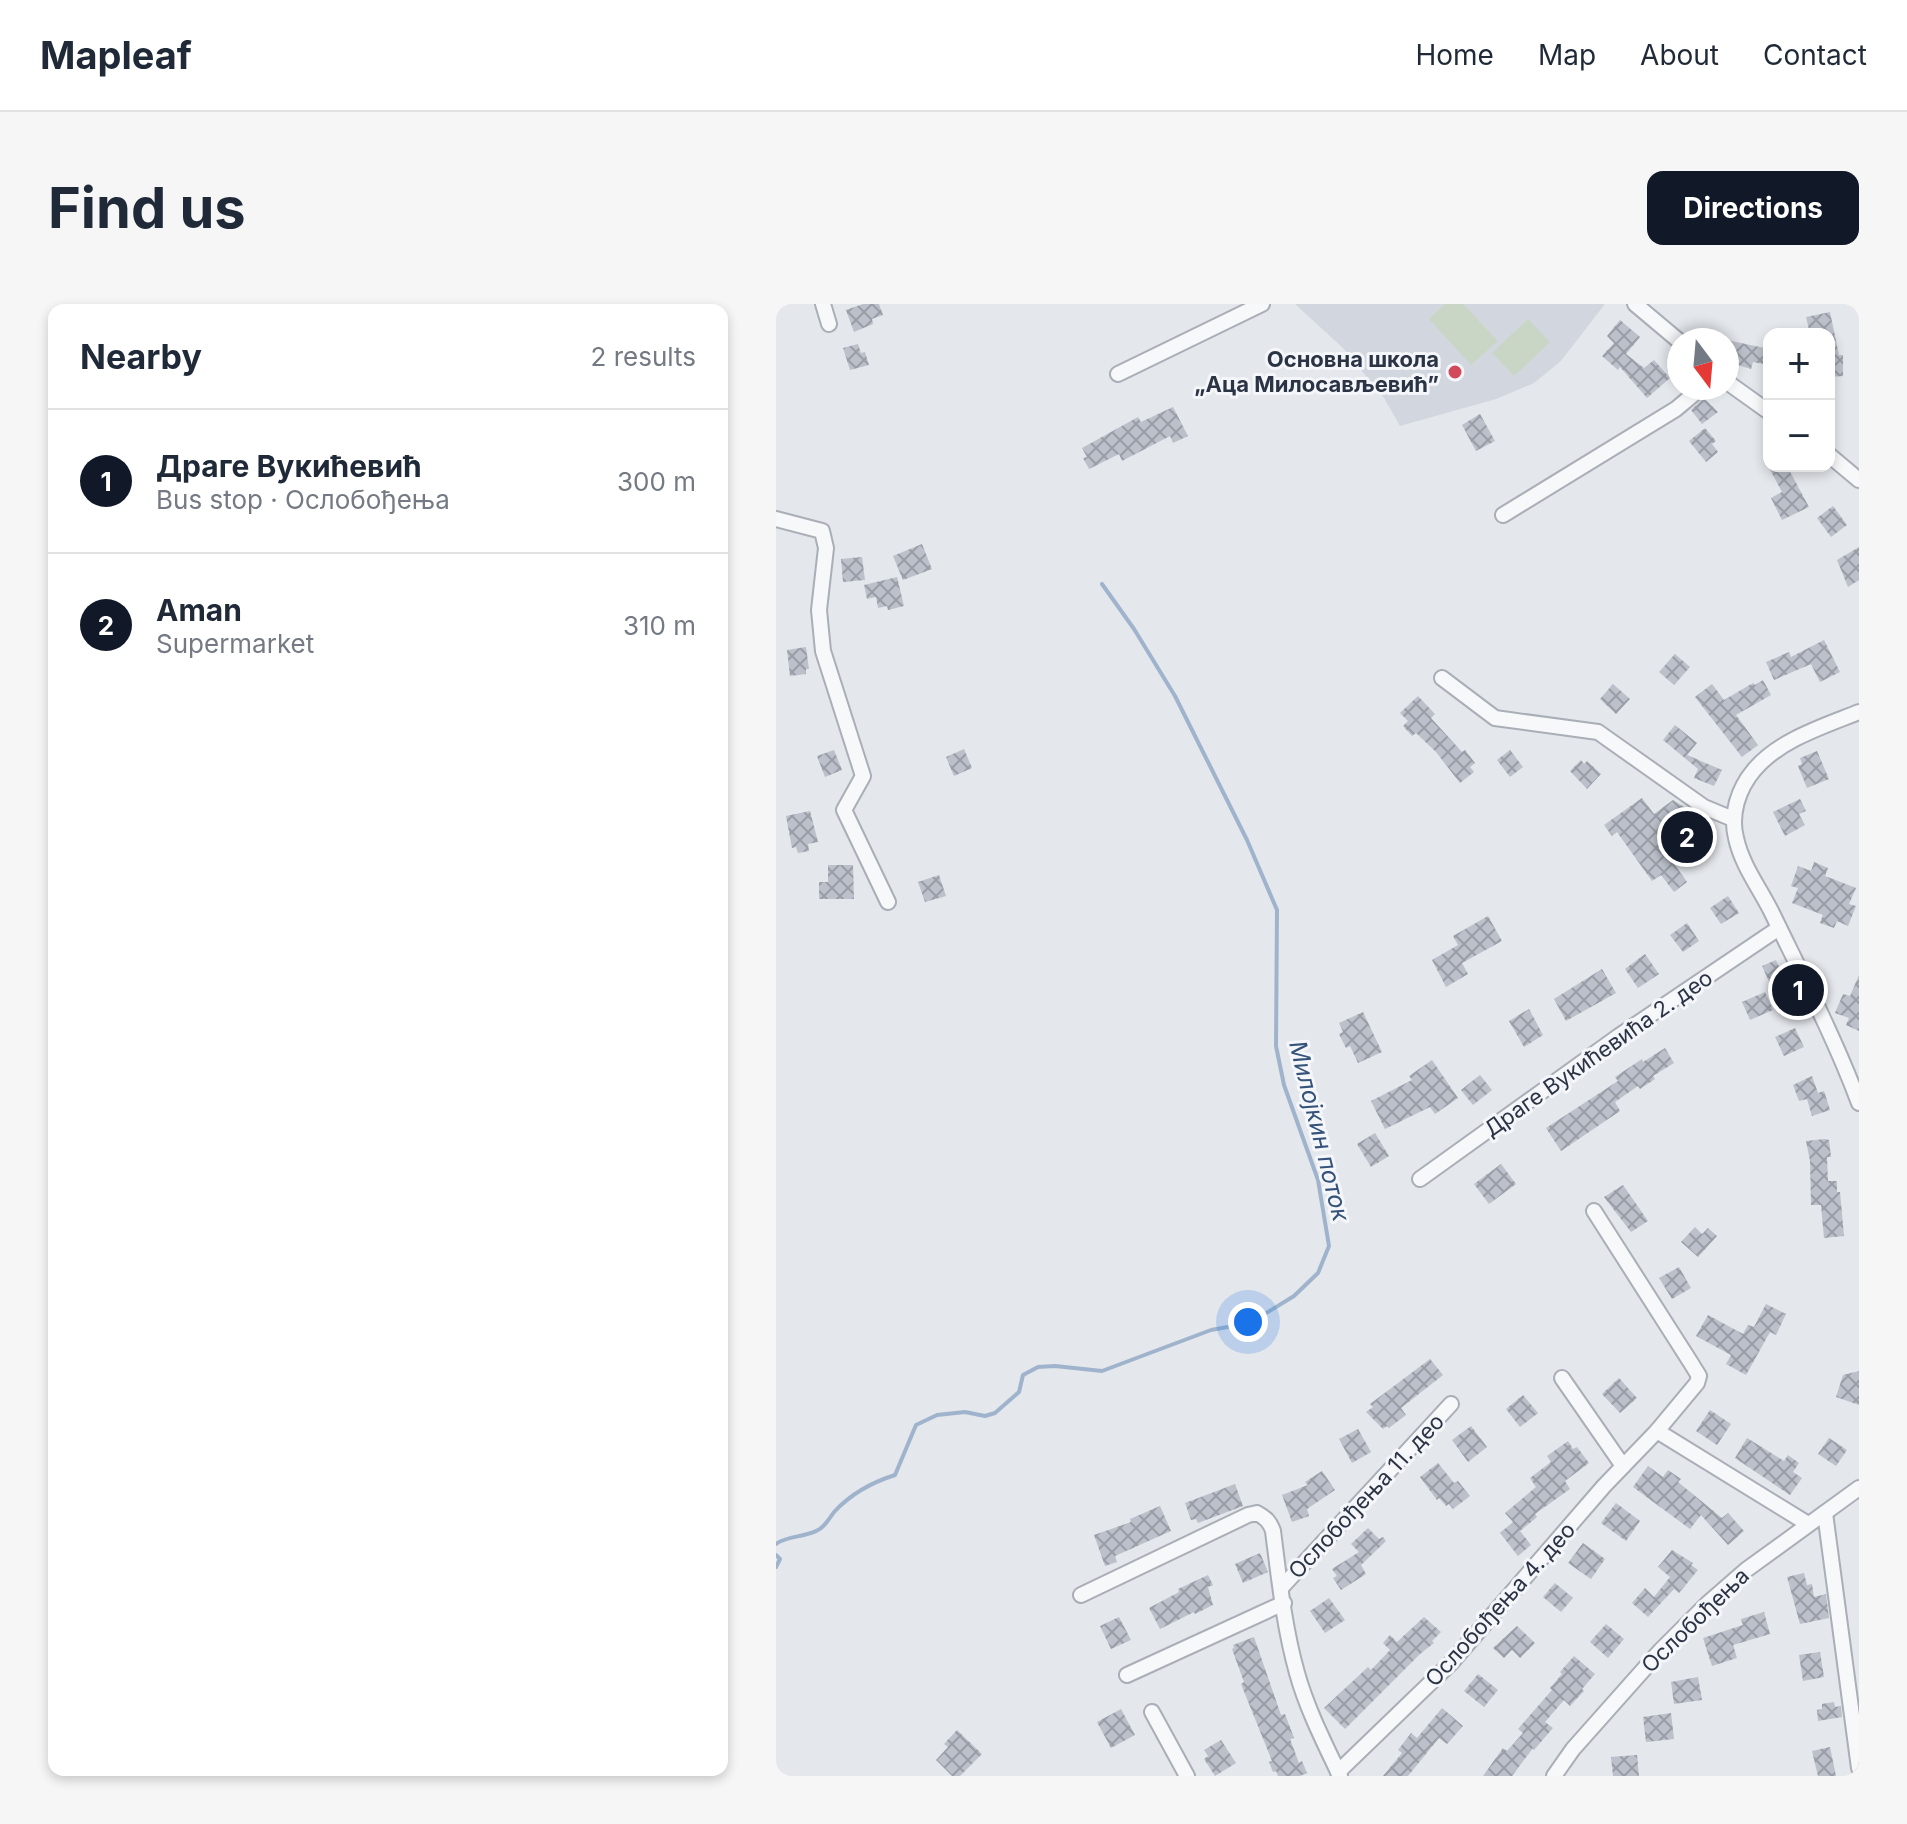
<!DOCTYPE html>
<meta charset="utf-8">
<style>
:root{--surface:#fff;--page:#f6f6f7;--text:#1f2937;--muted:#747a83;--line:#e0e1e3;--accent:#111827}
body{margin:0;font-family:Inter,sans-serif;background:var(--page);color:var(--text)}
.controls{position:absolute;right:24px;top:24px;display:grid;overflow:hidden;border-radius:16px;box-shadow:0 4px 12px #0003}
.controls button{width:72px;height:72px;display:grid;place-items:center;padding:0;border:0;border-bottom:2px solid var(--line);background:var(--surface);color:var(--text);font:40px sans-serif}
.compass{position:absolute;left:891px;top:24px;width:72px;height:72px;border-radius:50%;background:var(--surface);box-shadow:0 4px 12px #0003;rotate:164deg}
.you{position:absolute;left:472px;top:1018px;width:28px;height:28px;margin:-20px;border:6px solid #fff;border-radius:50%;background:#1a73e8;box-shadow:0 0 0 12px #1a73e833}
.badge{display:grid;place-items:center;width:52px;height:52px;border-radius:50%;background:var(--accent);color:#fff;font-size:26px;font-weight:700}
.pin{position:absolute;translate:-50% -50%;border:4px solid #fff;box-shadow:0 2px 8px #0006}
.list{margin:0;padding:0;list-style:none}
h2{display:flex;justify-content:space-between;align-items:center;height:104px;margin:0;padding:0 32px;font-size:34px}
h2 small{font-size:26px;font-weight:400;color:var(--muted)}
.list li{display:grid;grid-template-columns:52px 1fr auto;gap:24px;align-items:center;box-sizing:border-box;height:144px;padding:0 32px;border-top:2px solid var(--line)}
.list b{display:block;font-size:30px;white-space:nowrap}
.list p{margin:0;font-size:26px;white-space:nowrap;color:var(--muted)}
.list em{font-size:26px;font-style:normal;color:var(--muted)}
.map{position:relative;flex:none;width:1083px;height:1472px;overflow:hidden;border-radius:16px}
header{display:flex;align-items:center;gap:48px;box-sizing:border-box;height:112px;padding:0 40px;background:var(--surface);border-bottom:2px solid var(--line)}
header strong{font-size:38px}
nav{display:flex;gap:44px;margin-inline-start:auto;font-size:28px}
.intro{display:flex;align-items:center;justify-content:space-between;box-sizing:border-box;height:192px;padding:0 48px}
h1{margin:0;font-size:56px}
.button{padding:20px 36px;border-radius:16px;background:var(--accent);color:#fff;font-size:28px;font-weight:700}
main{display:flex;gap:48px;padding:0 48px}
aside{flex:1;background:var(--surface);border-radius:16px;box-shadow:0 4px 12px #0003}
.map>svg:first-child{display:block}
.built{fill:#d2d6de}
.park{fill:#c9d6c5}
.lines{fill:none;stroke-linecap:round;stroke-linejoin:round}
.stream{stroke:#9fb4cc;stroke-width:4}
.building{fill:url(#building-cross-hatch)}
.minor-casing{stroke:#a9aeb7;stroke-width:18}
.minor{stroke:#f7f8fa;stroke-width:14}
.poi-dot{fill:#d1495b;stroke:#f4f6f9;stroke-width:3}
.labels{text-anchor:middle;stroke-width:6;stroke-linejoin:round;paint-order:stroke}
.poi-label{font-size:22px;font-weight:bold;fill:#2b3445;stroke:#f4f6f9;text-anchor:end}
.street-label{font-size:22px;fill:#2b3445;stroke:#f4f6f9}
.water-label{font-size:24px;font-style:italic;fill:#34527a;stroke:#f4f6f9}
</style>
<header>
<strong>Mapleaf</strong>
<nav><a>Home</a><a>Map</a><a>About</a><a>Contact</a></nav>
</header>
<div class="intro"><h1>Find us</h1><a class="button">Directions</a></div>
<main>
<aside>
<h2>Nearby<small>2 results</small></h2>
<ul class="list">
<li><span class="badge">1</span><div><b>Драге Вукићевић</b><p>Bus stop · Ослобођења</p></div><em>300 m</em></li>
<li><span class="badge">2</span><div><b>Aman</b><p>Supermarket</p></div><em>310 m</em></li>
</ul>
</aside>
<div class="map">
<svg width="1083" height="1472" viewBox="0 0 1083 1472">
<defs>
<pattern id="building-cross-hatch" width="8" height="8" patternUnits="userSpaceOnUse" patternTransform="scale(2)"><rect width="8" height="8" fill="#bbc0ca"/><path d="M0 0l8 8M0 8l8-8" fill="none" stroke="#989da6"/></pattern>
</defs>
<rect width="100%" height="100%" fill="#e4e7ec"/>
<polygon class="built" points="519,0 829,0 785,57 758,79 720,95 624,122 608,94 567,44"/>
<g class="park">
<polygon points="669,0 687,0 722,37 695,61 653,15"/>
<polygon points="752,15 774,38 738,72 716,49"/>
</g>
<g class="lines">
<g class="stream">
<path d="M0,1240C12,1231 28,1234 42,1226C50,1222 53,1214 59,1207C75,1190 97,1178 119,1171L140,1121L161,1111L189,1108L209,1112L219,1109L243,1088L247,1071L262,1063L279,1062L326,1067L435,1026L474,1019L518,992L542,969L553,942L542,876L508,781L500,742L501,606L471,536L399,392L358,325L326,280"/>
<polyline points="0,1251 4,1255 0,1263"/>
</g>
</g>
<g class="building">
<polygon points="87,0 103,0 107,11 96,15 97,20 78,28 70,6"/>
<polygon points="1054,8 1063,51 1067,51 1067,72 1053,73 1053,30 1034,30 1030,13"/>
<polygon points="844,16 864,33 850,50 868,64 878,56 894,74 871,94 844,63 842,66 826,52 838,39 831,32"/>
<polygon points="951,36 993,45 993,61 977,58 975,65 951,58"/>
<polygon points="82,40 85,49 89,48 93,61 74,66 67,44"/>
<polygon points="928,94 942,108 926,120 915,106"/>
<polygon points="397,103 412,132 397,139 394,132 346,157 343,150 313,165 307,154 311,153 306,144 362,113 365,118"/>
<polygon points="704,110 719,137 700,147 686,121"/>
<polygon points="929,124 940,137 936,140 942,148 930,158 913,137"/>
<polygon points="992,162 1011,162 1033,203 1006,216 995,194 1006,188"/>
<polygon points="1057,202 1071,221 1055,233 1041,214"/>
<polygon points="146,240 156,265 127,276 117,252"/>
<polygon points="1083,243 1083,276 1072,283 1061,256"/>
<polygon points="86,253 89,276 67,278 65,255"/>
<polygon points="121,273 128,302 112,306 111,302 102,304 100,293 91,295 88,281"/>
<polygon points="1048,336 1064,368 1044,378 1035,360 998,376 990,358 1013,348 1015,353"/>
<polygon points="30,343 33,365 30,365 30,370 14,372 11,346"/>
<polygon points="899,350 914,363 898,381 883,368"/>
<polygon points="987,376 995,391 960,411 982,441 966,453 919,393 936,380 948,396 977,379 979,381"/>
<polygon points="837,380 854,395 840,410 824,395"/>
<polygon points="642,392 659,410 655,414 686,448 689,446 699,459 694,463 698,468 684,479 660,448 640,429 636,432 627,422 632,417 624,409"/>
<polygon points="899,421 921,439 911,451 946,466 938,482 918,474 922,465 887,436"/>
<polygon points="188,445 196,464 178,472 170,453"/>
<polygon points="58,446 66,466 49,473 41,452"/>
<polygon points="734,446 747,463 734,473 721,456"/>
<polygon points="1041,447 1053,475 1031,484 1022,462 1026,460 1024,454"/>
<polygon points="805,456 808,460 811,457 825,470 811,485 794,467"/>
<polygon points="866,494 878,510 897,496 908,503 924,526 902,541 909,550 897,558 911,578 898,588 885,571 876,577 841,528 836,532 828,521"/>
<polygon points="1024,495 1030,507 1023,510 1029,521 1009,532 997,508"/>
<polygon points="34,507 42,538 32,540 33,547 22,549 20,543 16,544 10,512"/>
<polygon points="1038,558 1052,564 1049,572 1080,584 1073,600 1080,602 1072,622 1061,617 1058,624 1044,619 1047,611 1016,599 1022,584 1015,582 1022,562 1035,567"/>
<polygon points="52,561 77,561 78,595 43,595 43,578 52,578"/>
<polygon points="163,571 170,592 149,598 142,578"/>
<polygon points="952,592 963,609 945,620 934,604"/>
<polygon points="712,612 726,637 686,659 692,670 670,683 656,656 682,641 677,632"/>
<polygon points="911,619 923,637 907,648 894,631"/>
<polygon points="869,650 883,670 862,684 849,665"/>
<polygon points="1000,656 1009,676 995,682 986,662"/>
<polygon points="826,665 840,689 790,717 778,695"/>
<polygon points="1083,671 1083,727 1070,721 1073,714 1059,709 1067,690 1074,692"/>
<polygon points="989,688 997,706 974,716 966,698"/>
<polygon points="753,705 767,731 748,743 733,717"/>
<polygon points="587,708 606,748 582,759 574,742 570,744 563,730 567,728 563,719"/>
<polygon points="1019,724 1028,743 1008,752 999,733"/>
<polygon points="889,744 898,759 877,772 879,775 864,785 862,782 839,798 844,807 785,847 770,824 842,777 839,773 866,755 867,758"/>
<polygon points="656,756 682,794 659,810 654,803 609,825 595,797 636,776 633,772"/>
<polygon points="704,771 716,786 697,801 685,786"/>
<polygon points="1036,772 1042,789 1048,787 1054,806 1036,812 1031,795 1023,797 1017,781"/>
<polygon points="599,829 613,852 595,863 581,840"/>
<polygon points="1049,835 1053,836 1055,853 1051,853 1052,877 1061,877 1061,888 1064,888 1068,932 1048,934 1045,901 1035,901 1034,857 1030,837"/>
<polygon points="725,860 740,880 713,900 698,880"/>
<polygon points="847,881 872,917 855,928 828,893"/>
<polygon points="919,923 926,930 932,924 941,932 922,953 905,938"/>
<polygon points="903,963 915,984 896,995 883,974"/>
<polygon points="990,1000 1010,1010 1000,1031 994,1028 970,1071 950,1060 955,1051 920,1032 932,1011 967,1030 972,1021 978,1023"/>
<polygon points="654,1055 667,1071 625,1104 630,1111 613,1124 611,1122 607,1125 590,1108 597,1103 594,1100"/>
<polygon points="1083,1067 1083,1101 1060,1093 1067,1071"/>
<polygon points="843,1074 861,1094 844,1109 826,1090"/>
<polygon points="747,1091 762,1109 744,1123 730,1105"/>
<polygon points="934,1106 955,1120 941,1141 920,1127"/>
<polygon points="695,1122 711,1143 692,1158 676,1136"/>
<polygon points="582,1125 595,1148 576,1159 563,1135"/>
<polygon points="971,1134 1008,1157 1012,1151 1023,1159 1017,1168 1026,1174 1014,1191 959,1154"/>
<polygon points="1053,1134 1071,1146 1060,1162 1042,1150"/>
<polygon points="792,1137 797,1145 801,1143 813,1159 789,1177 794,1185 759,1210 761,1213 744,1227 755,1241 742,1252 724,1229 737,1218 729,1209 760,1183 754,1174 775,1158 771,1152"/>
<polygon points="662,1159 678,1179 682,1177 694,1192 677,1205 673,1200 670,1202 663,1194 661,1196 644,1173"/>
<polygon points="872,1162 887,1173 892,1166 905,1175 902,1178 946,1214 952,1209 968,1227 952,1241 925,1211 914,1225 857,1183"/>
<polygon points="546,1167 559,1186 531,1205 533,1212 516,1218 506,1191 532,1181 529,1178"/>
<polygon points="459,1180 467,1202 422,1219 420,1215 415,1216 409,1199"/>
<polygon points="840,1199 864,1217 850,1237 825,1219"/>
<polygon points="384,1202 395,1227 339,1252 341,1258 329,1262 318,1231 355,1218 354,1215"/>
<polygon points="592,1224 603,1235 607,1233 610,1237 585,1261 590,1270 565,1286 557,1274 561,1272 556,1265 583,1248 575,1240"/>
<polygon points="807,1239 829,1255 815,1275 792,1259"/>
<polygon points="896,1246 917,1259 915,1261 922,1266 903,1289 898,1285 872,1313 856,1299 869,1284 878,1293 894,1273 882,1263"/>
<polygon points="484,1249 492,1268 467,1279 459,1260"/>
<polygon points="1028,1269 1031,1281 1036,1280 1038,1293 1050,1290 1053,1314 1024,1320 1011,1273"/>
<polygon points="432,1271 437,1281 432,1283 437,1301 419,1310 418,1308 384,1325 373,1304 403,1288 402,1285"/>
<polygon points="779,1279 797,1294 785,1308 767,1293"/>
<polygon points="553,1294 569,1316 549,1329 534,1307"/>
<polygon points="988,1308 994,1330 957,1341 961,1354 936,1362 927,1334 967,1321 965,1315"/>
<polygon points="343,1313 355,1336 335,1345 324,1322"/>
<polygon points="648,1313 665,1328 656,1337 658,1339 644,1350 569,1425 548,1404 592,1363 595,1366 614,1346 607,1339 614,1331 621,1338"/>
<polygon points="830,1320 848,1335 832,1354 814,1338"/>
<polygon points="741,1322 759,1339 744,1354 736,1346 728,1354 717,1344"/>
<polygon points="478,1333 505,1411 509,1410 518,1434 514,1435 523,1459 526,1457 531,1469 524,1472 502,1472 500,1467 497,1468 493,1458 496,1457 465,1380 468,1378 456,1345 458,1344 457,1341"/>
<polygon points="1044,1348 1048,1373 1027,1377 1023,1351"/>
<polygon points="798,1352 819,1370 806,1385 808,1387 794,1402 788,1396 769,1418 777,1424 758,1446 757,1444 736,1472 707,1472 727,1444 731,1447 747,1429 742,1425 776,1386 774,1384 786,1370 784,1368"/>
<polygon points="702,1370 722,1386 708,1403 688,1387"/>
<polygon points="922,1373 926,1396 898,1400 895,1378"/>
<polygon points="1058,1398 1059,1403 1065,1402 1066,1413 1042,1417 1041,1406 1046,1405 1046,1400"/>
<polygon points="666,1404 687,1422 671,1440 663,1434 632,1472 607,1472 626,1449 622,1446 635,1429 641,1434"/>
<polygon points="345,1405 359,1431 335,1444 321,1418"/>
<polygon points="895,1409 898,1435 870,1438 867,1413"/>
<polygon points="181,1426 206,1450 184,1472 176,1472 160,1456 172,1443 168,1440"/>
<polygon points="445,1436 460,1459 439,1472 428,1455 432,1452 428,1446"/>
<polygon points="1054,1443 1060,1472 1042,1472 1036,1447"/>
<polygon points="861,1451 863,1472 837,1472 835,1453"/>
</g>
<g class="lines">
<defs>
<g id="minor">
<polyline points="47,0 53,20"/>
<polyline points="859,0 903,37"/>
<polyline points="342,70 486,0"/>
<polyline points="951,78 993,108"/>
<polyline points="1053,151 1083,176"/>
<polyline points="727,211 900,105 925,84"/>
<polyline points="0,215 46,227 50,244 43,306 47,347 87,472 68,506 112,598"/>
<polyline points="666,374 719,414 822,428 928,503 957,515"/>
<path d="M1083,408C1048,422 1003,436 978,466C962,485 954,511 960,534C966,562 985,586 997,611C1027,673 1059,735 1083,799"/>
<polyline points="644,875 843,732 1003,624"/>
<polyline points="786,1074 847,1162"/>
<polyline points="881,1127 1032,1220"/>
<polyline points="1049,1209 1083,1464"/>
<polyline points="505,1284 675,1100"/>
<path d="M305,1291L472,1211L481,1209C490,1214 494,1218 497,1227C503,1274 508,1323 521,1369C531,1405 548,1438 564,1472"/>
<polyline points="351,1371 508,1299"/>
<polyline points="376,1408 411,1472"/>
<polyline points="562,1468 675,1359 828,1182 881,1127 921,1079 923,1072 915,1059 818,907"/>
<polyline points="778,1472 797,1445 885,1346 931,1300 970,1266 1083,1184"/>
</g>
</defs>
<use href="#minor" class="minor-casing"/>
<use href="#minor" class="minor"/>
</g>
<circle class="poi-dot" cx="679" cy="68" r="8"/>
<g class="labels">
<g class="poi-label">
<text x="663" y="63">Основна школа<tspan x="663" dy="25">„Аца Милосављевић”</tspan></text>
</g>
<g class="street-label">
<text transform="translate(822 749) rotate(-35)" y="8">Драге Вукићевића 2. део</text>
<text transform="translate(590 1192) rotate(-47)" y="8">Ослобођења 11. део</text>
<text transform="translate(724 1300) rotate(-48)" y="8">Ослобођења 4. део</text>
<text transform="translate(919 1316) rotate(-44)" y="8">Ослобођења</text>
</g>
<g class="water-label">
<text transform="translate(543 827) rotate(76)" y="8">Милојкин поток</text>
</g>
</g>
</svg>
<div class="controls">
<button>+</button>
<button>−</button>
</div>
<svg class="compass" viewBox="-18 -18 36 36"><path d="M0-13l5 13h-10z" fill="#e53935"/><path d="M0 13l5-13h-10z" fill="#747a83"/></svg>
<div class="you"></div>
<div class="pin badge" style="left:1022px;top:686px">1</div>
<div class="pin badge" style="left:911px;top:533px">2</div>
</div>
</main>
